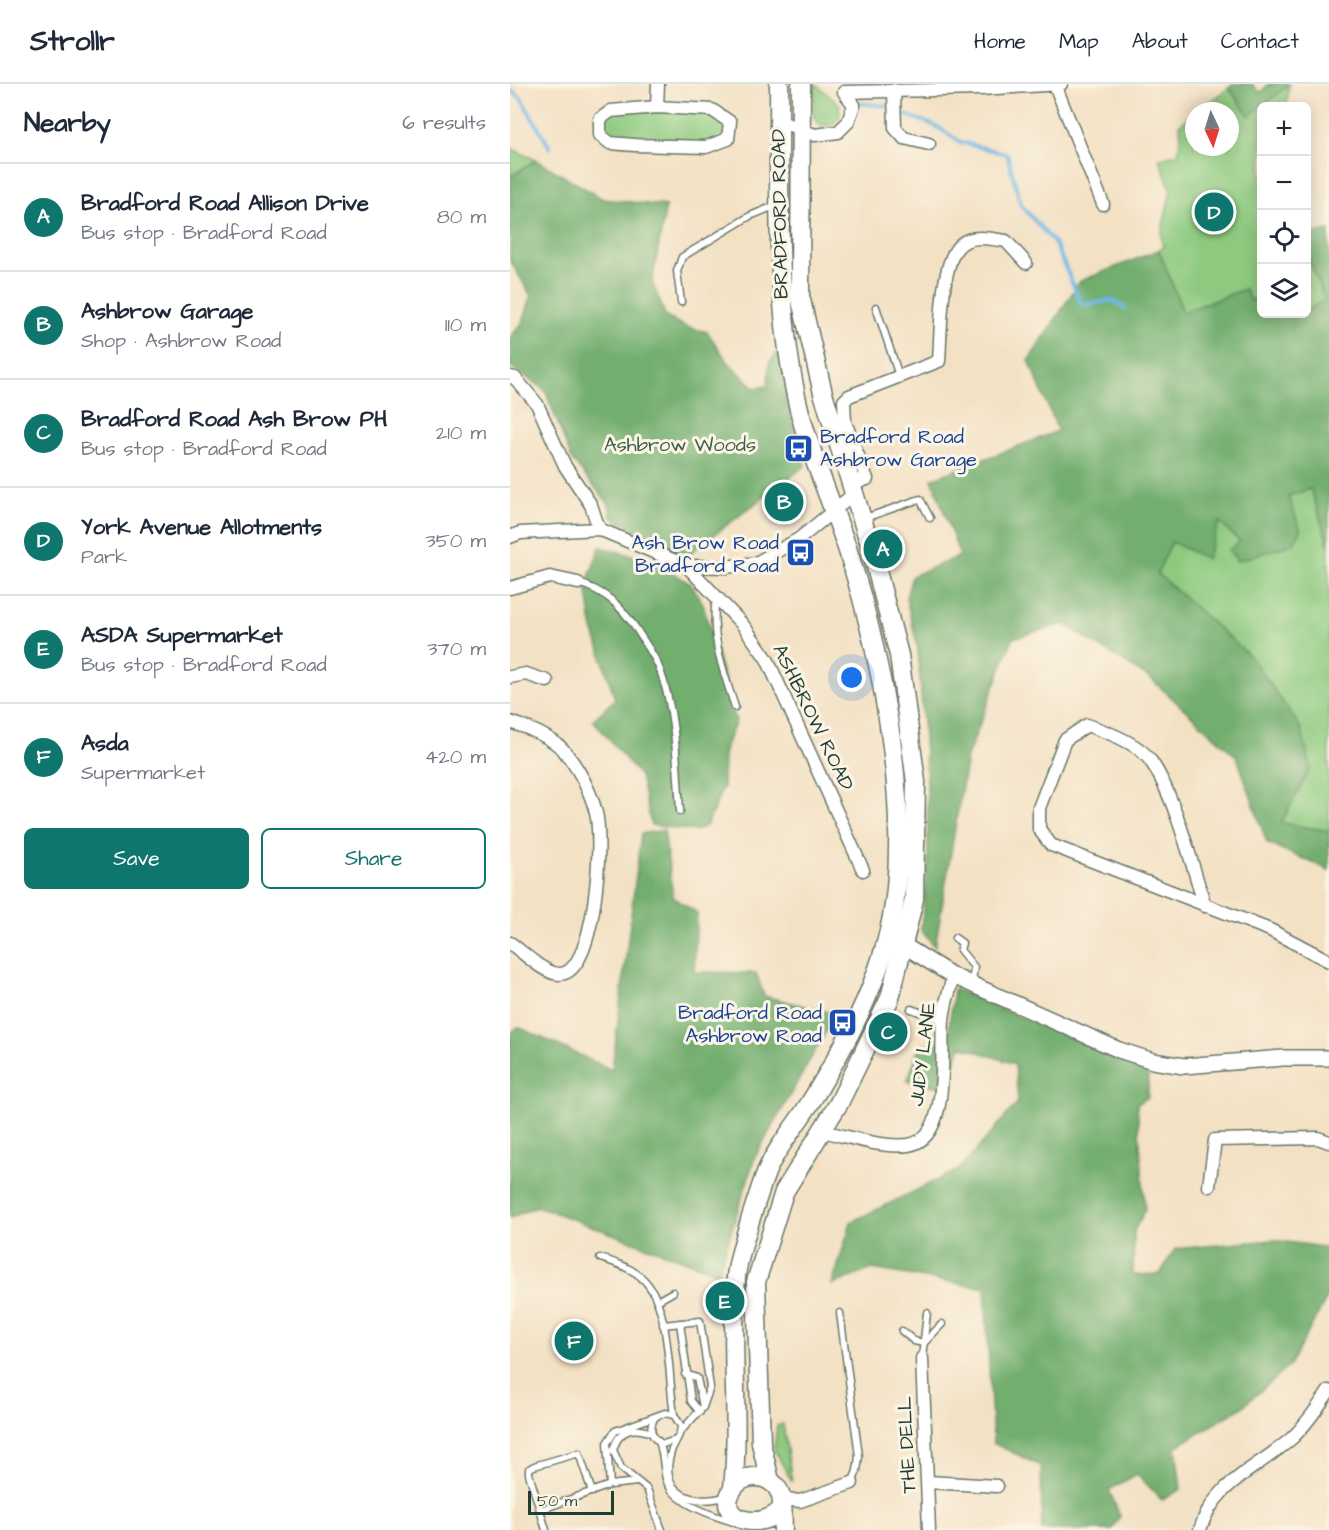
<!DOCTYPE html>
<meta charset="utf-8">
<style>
:root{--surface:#fff;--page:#f2f2f3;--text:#1f2937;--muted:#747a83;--line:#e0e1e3;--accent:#0f766e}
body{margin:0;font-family:"Architects Daughter",sans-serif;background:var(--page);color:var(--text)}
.controls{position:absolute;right:18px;top:18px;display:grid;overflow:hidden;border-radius:9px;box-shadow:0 3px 15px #0003}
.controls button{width:54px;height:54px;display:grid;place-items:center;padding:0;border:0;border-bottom:2px solid var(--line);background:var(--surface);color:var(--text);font:30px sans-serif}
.compass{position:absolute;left:675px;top:18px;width:54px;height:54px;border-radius:50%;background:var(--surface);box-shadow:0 3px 15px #0003;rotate:176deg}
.scale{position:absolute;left:18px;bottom:15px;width:86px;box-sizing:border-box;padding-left:6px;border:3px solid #1f3d34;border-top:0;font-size:16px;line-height:21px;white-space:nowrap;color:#1f3d34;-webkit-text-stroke:4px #fcf5e5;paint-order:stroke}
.you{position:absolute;left:342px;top:594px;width:21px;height:21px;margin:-15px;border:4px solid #fff;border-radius:50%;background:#1a73e8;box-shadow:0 0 0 9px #1a73e833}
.badge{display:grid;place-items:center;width:39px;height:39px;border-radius:50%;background:var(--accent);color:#fff;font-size:20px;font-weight:700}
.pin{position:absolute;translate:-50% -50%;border:3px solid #fff;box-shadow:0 2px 6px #0006}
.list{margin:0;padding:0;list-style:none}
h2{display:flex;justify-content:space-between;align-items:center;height:78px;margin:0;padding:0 24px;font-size:26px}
h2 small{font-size:20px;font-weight:400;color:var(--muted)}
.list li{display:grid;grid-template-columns:39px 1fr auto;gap:18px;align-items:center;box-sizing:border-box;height:108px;padding:0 24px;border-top:2px solid var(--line)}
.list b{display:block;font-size:22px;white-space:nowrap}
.list p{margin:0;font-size:20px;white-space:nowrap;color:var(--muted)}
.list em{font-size:20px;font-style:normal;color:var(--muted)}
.actions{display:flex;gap:12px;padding:18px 24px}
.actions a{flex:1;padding:14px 0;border:2px solid var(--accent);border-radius:9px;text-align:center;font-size:21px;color:var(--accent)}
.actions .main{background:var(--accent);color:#fff}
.icon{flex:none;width:33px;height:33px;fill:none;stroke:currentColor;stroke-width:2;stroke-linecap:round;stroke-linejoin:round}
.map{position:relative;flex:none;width:819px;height:1446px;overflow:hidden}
header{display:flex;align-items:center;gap:36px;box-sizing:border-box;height:84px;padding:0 30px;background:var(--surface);border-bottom:2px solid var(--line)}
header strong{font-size:28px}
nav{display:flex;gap:33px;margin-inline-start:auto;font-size:21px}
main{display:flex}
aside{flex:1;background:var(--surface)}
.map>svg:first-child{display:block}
.green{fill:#8dca7f;stroke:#56845a;stroke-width:1.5}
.forest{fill:#72ae6e;stroke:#487651;stroke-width:1.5}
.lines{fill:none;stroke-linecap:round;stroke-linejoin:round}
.stream{stroke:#6cb7e5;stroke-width:4}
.service-casing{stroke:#697666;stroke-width:9}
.minor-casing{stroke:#697666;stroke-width:15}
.tertiary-casing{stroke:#697666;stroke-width:18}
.primary-casing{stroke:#697666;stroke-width:21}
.service{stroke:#fff;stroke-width:6}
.minor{stroke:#fff;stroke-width:12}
.tertiary{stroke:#fff;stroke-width:15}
.primary{stroke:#fff;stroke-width:18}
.labels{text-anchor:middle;stroke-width:6;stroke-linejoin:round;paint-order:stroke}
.street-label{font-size:20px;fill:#1f3d34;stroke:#fcf5e5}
.transit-label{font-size:20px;fill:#164399;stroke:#fcf5e5;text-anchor:end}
.park-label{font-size:20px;fill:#3a6047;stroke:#fcf5e5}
</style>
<header>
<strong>Strollr</strong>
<nav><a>Home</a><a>Map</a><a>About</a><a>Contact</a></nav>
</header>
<main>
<aside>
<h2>Nearby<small>6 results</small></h2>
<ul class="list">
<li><span class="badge">A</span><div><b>Bradford Road Allison Drive</b><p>Bus stop · Bradford Road</p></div><em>80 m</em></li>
<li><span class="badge">B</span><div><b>Ashbrow Garage</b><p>Shop · Ashbrow Road</p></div><em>110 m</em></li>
<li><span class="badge">C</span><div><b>Bradford Road Ash Brow PH</b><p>Bus stop · Bradford Road</p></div><em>210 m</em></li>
<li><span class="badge">D</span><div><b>York Avenue Allotments</b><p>Park</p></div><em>350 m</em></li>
<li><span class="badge">E</span><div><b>ASDA Supermarket</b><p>Bus stop · Bradford Road</p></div><em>370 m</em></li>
<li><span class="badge">F</span><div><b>Asda</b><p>Supermarket</p></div><em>420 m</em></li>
</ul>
<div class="actions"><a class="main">Save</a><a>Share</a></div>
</aside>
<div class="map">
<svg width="819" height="1446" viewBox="0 0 819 1446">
<rect width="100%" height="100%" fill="#fcf5e5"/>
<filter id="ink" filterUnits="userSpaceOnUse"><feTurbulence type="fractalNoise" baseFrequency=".0167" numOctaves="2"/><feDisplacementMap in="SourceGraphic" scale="12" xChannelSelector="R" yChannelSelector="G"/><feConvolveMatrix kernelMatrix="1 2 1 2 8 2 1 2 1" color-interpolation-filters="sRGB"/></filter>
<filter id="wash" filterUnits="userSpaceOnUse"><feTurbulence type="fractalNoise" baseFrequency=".008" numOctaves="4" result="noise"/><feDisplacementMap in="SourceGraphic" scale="24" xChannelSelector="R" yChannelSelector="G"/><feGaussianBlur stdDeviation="1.35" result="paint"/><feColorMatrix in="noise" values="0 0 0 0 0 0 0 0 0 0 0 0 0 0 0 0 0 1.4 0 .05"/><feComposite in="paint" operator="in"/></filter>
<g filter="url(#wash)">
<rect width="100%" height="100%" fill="#f3e1c4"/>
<g class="green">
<polygon points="305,0 329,20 330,32 322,42 310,41 303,32"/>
<polygon points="779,1 777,22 752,22 751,213 740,217 735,205 673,228 649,166 654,163 651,151 661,106 649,74 668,70 671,50 669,41 684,30 684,63 720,63 720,27 688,27 719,4 739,32 760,13"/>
<polygon points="202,26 220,38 218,55 196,63 100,59 90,35 101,27"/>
<polygon points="0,64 26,76 0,93"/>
<polygon points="796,170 815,216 797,226 796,226"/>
<polygon points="801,405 819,462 819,747 771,739 801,684 647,489 662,458 709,438 730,458 727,477 778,412"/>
<polygon points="273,1340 282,1398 264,1365 267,1342"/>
</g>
<g class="forest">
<polygon points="723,0 742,0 750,9 759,0 780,0 739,32 719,4"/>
<polygon points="26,76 93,115 156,122 142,198 156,233 176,243 197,248 218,278 245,304 258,302 259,279 269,267 279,327 295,382 176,472 101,433 99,420 62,376 35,306 0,282 0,253 13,239 21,212 0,176 0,93"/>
<polygon points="819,146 819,462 801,405 778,412 791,447 783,460 727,477 719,466 730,458 709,438 697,475 662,458 647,489 741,573 791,644 801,684 771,739 819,747 819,786 757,759 727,673 641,595 554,540 503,554 457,673 425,863 411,846 418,775 417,701 408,565 396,514 402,492 450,472 422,395 548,347 519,276 570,197 649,166 673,228 735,205 740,217 751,213 752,230 784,230 785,232 796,230 797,226 815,216 797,170 797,151"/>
<polygon points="90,463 144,477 181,500 193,520 226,637 214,667 213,703 197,741 186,747 141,741 130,692 83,636 105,615 82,541 76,501"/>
<polygon points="154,746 163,813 187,829 184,888 246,889 254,912 326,930 245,1073 208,1189 27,1122 0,1134 0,950 8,943 102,986 131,750"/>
<polygon points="444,905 638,987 638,1013 627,1020 635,1126 624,1147 623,1191 650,1190 665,1165 763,1156 819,1164 819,1210 780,1281 731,1324 666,1363 671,1405 652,1416 627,1390 599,1406 610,1432 602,1446 532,1446 531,1382 483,1359 475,1204 362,1185 322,1201 341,1138 450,1085 508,1018 505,980 451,962 436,1004 397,997 410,962 437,957"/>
</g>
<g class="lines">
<g class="stream">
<polyline points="0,9 3,7 11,14 40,64"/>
<polyline points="349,19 377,22"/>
<polyline points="391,29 426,42 450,58 497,70 511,121 545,160 572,221 603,216 615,225"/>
</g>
</g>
</g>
<g filter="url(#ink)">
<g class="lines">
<defs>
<g id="service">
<polyline points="171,218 167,187 172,173 240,132 267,121"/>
<polyline points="366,223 389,292"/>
<polyline points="355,434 410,415 420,434"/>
<path d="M68,499C96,507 111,522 127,546C135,559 145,572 150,586C166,630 167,681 170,727"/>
<path d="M206,513C200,553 213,586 225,623"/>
<polyline points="445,854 452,859 450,866 464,883 462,899"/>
<polyline points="401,925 433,936"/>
<path d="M90,1174C106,1179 123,1184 135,1197C161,1225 158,1294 164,1331"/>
<polyline points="147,1217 163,1208"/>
<polyline points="330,1229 349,1372 347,1387 342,1399"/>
<polyline points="170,1239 181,1317 190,1328"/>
<polyline points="153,1241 190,1237 200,1303 193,1323 171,1347"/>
<polyline points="392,1247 404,1257 414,1259 432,1240"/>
<polyline points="412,1274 417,1229"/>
<polyline points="175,1290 187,1294 193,1323"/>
<path d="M145,1333C138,1344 141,1355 153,1360L166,1356"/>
<path d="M141,1349C123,1342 109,1345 103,1366L111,1384L137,1405L152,1446"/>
<path d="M149,1358C154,1370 153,1383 156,1395C162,1419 203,1432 224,1438"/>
<path d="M100,1401L97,1359L105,1347L155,1329L164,1331L171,1342C171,1352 164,1358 161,1368C148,1410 183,1423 217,1412"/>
<polyline points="30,1426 19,1390 19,1385 24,1382 69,1369 82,1408"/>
<polyline points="36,1446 30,1426 100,1401 127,1398"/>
</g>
<g id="minor">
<polyline points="545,1 593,120"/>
<polyline points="384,6 385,44 394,54 419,60"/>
<polygon points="147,23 202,26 220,38 218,55 196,63 125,61 100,59 90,51 90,35 101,27"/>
<polyline points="147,23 148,0"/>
<polyline points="269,37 305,51 328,48 338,38 344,21 334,8 471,5 551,0"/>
<polyline points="0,293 5,294 27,320 55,382 81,421 89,445"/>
<path d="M341,401L357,395L335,338L334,317L339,312L429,277C431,250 430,176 451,160C463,150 482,155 496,157L516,179"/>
<polyline points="0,453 10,449 89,445 177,482 216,483 246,479 289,455 344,410"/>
<polyline points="177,482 233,541 257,575 353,786"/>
<polyline points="0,504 40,493 68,499"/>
<polyline points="0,593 16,590 37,597"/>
<path d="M0,638C17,643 44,654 55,668C69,685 81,708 86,729C93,756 86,889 50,890C34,890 13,868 0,859"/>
<path d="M695,822C682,781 664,709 640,676C629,660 595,647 577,641L555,656L529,724V745L541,761L760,846L819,877"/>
<path d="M311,1047C338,1052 370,1064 398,1061C442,1055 430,966 433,936C434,922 440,906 443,892"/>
<polyline points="699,1102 705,1056 808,1054 819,1058"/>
<polyline points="412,1274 419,1446"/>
<polyline points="418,1398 487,1402"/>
<polyline points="272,1415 290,1417 342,1399"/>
<path d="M690,1446C704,1398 747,1385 782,1354C797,1340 808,1323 819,1307"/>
</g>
<polyline id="tertiary" points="385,856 443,892 609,966 643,977 674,982 773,974 819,974"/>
<g id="primary">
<polyline points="260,1397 251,1359 246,1198 274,1108 329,1019 380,914 404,815 406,698 389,571 361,464 313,309 290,212 291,0"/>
<path d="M223,1405C230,1334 220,1263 226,1193C228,1169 246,1118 254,1094C263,1068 285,1043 300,1019C340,954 379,883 386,804C396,700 371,573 340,473C324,422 300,372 288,321C264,216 270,107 269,0"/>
<path d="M271,1425C255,1446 206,1439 221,1408C231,1388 261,1388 270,1409C274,1419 272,1435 273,1446"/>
</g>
</defs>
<use href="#service" class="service-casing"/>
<use href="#minor" class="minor-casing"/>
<use href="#tertiary" class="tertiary-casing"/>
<use href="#primary" class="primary-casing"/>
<use href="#service" class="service"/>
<use href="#minor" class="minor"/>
<use href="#tertiary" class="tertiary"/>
<use href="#primary" class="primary"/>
</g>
</g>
<defs>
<symbol id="bus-square" viewBox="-11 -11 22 22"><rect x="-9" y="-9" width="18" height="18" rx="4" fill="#1a4fb4" stroke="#fcf5e5"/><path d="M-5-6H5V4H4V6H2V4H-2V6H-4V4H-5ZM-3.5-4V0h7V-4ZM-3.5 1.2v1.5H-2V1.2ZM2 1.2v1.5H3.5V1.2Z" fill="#fff"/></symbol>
</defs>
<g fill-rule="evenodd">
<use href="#bus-square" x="272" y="348" width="33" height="33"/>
<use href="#bus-square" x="274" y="452" width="33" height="33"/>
<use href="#bus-square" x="316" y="922" width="33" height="33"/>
</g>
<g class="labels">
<g class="street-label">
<text transform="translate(269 130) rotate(-91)" y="7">BRADFORD ROAD</text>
<text transform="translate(304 633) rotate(64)" y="7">ASHBROW ROAD</text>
<text transform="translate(412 970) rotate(-83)" y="7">JUDY LANE</text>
<text transform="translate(396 1361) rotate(-93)" y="7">THE DELL</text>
</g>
<g class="transit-label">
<text x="310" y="359" text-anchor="start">Bradford Road<tspan x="310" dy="23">Ashbrow Garage</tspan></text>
<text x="269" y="465">Ash Brow Road<tspan x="269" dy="23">Bradford Road</tspan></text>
<text x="312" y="935">Bradford Road<tspan x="312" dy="23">Ashbrow Road</tspan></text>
</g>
<g class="park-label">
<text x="170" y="367">Ashbrow Woods</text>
</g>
</g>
</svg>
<div class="controls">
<button>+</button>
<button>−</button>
<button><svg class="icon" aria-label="locate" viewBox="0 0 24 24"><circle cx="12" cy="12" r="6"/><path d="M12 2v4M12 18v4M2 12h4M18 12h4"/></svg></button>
<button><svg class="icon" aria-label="layers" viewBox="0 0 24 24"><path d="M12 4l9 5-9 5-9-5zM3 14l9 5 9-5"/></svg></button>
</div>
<svg class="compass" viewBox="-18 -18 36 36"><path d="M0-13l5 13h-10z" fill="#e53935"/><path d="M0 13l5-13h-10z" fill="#747a83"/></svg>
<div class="scale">50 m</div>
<div class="you"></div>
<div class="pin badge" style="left:373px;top:465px">A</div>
<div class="pin badge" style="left:274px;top:418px">B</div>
<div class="pin badge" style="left:378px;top:948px">C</div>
<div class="pin badge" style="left:704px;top:128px">D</div>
<div class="pin badge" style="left:215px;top:1217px">E</div>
<div class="pin badge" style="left:64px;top:1257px">F</div>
</div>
</main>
